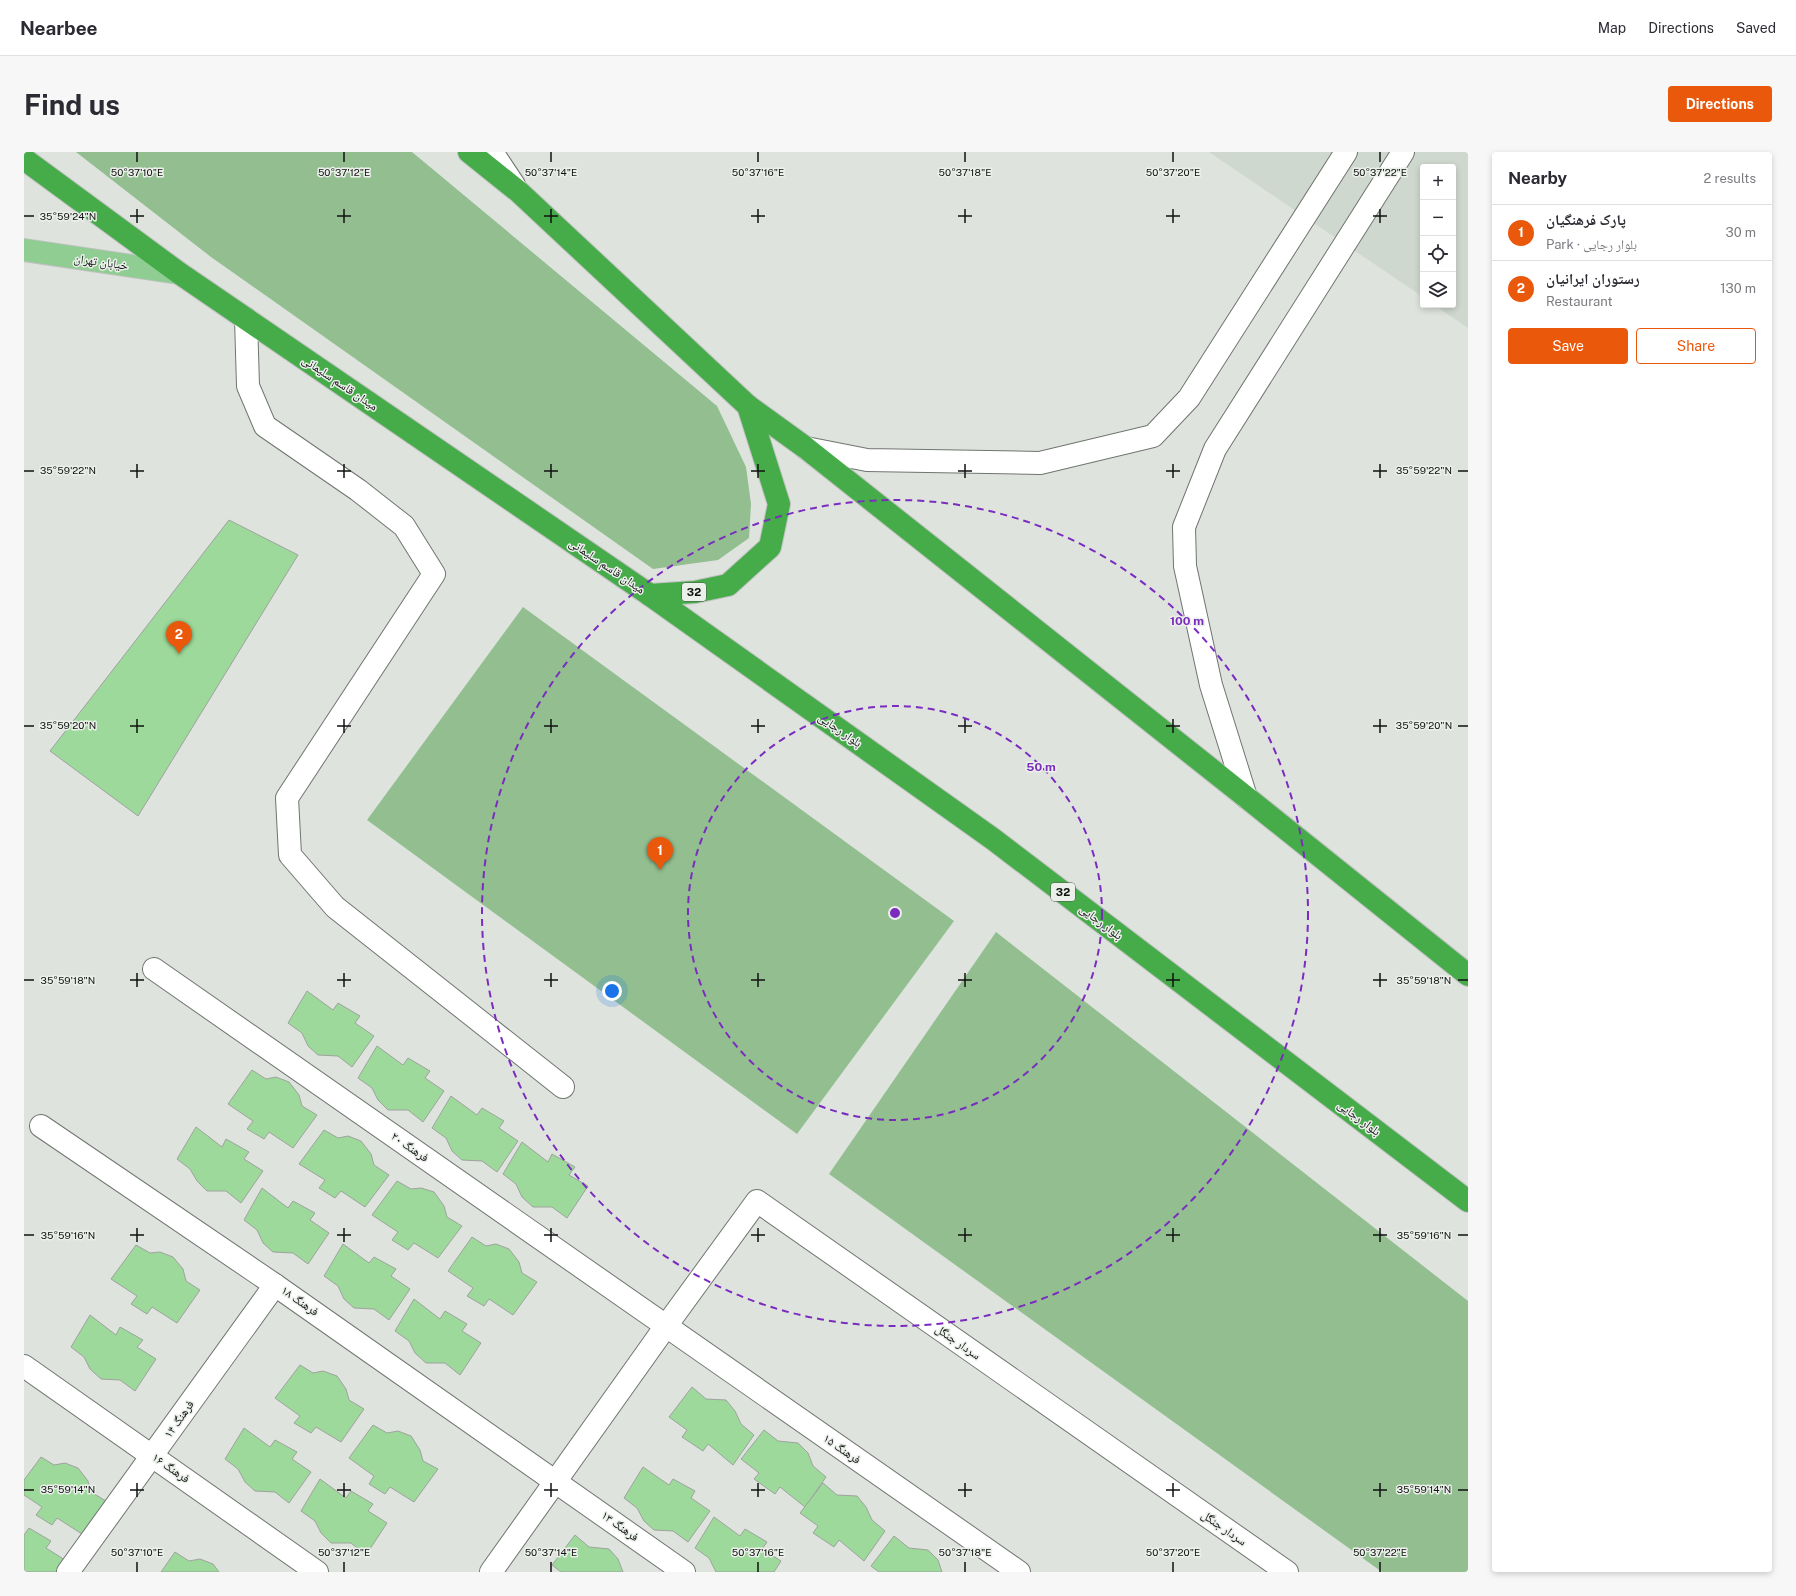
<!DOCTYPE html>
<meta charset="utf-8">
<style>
:root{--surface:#fff;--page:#f7f7f7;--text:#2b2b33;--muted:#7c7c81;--line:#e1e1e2;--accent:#ea580c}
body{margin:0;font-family:"Public Sans","Noto Naskh Arabic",sans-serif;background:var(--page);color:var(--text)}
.controls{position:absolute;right:12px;top:12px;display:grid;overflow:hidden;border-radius:4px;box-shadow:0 2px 6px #0003}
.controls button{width:36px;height:36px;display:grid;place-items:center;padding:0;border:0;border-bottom:1px solid var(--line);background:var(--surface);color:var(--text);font:20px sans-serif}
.you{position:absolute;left:588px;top:839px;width:14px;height:14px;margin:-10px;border:3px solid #fff;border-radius:50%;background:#1a73e8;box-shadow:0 0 0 6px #1a73e833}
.badge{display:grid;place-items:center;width:26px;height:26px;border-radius:50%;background:var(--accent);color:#fff;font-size:13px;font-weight:700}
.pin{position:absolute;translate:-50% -33px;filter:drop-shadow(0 1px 2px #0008)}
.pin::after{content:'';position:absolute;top:21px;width:14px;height:12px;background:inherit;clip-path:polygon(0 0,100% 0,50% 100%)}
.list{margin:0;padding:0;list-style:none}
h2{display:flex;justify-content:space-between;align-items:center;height:52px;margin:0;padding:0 16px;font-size:17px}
h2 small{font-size:13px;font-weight:400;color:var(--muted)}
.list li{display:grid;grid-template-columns:26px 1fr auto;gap:12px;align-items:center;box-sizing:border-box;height:56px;padding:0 16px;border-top:1px solid var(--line)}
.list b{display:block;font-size:15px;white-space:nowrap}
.list p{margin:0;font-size:13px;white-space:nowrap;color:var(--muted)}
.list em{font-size:13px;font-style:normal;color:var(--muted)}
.actions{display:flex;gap:8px;padding:12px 16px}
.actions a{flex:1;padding:9px 0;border:1px solid var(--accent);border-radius:4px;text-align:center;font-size:14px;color:var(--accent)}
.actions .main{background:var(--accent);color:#fff}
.icon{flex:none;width:22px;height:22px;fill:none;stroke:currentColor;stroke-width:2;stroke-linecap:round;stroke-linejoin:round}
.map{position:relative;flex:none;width:1444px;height:1420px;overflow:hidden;border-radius:4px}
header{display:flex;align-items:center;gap:24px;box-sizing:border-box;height:56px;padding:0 20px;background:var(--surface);border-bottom:1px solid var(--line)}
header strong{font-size:19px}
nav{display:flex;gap:22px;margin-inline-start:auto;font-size:14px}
.intro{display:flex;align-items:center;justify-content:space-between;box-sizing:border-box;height:96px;padding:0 24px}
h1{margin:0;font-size:28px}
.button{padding:10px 18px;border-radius:4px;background:var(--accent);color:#fff;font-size:14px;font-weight:700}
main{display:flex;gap:24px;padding:0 24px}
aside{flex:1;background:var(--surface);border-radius:4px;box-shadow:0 2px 6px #0003}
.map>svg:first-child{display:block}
.built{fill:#ced8ce}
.green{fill:#92be90}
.building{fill:#9cd99a;stroke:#9ea39e}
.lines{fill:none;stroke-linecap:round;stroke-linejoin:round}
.minor-casing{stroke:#717571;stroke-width:24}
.major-casing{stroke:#c1c1c1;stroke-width:24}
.highway-casing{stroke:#c1c1c1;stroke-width:24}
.minor{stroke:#fff;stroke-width:22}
.major{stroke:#8fcd92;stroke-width:22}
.highway{stroke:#45ac49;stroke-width:22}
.ticks{fill:none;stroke:#101210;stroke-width:1.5}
.ring{fill:none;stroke:#7b2cbf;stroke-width:2;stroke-dasharray:7 5}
.labels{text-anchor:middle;stroke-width:3;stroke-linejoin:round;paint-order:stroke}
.shield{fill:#ebf0eb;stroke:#525552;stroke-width:1}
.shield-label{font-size:11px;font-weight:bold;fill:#101210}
.street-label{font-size:12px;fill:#101210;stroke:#ebf0eb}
.ticks-label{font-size:10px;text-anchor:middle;fill:#101210;stroke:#ebf0eb;stroke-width:3;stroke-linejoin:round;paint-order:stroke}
.centre{fill:#7b2cbf;stroke:#ebf0eb;stroke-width:2}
.ring-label{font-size:12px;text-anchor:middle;font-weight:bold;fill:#7b2cbf;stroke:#ebf0eb;stroke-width:3;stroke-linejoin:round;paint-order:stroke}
</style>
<header>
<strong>Nearbee</strong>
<nav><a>Map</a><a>Directions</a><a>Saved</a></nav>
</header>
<div class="intro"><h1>Find us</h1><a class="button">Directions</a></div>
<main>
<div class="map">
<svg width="1444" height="1420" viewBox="0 0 1444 1420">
<rect width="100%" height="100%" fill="#dee3de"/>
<polygon class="built" points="1185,0 1444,0 1444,176 1410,153 1429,153 1429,15 1399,15 1399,145"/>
<g class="green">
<polygon points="52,0 388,0 693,254 722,315 727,352 725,386 694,408 629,417 187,105"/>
<polygon points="499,455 930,769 773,982 343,668"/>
<polygon points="972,780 1444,1149 1444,1420 1358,1420 805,1022"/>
</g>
<g class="building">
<polygon points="205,368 274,403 114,664 26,599"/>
<polygon points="283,839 309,858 314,851 336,864 331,871 350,884 328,915 314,904 294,903 284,894 278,881 264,871"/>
<polygon points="353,894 379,913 384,906 406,919 401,926 420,939 399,970 384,958 364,958 354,948 348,936 334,926"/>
<polygon points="228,918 242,927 252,925 265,930 275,943 278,954 293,963 269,996 245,980 240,987 223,977 229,969 204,952"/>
<polygon points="427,944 453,963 458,956 480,969 475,976 494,989 473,1020 458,1009 438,1008 428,999 422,986 408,976"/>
<polygon points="172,975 198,995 202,987 225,1000 220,1007 239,1019 217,1051 202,1039 183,1039 173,1029 166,1017 153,1007"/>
<polygon points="300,978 314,986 324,984 337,989 347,1002 350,1013 365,1023 341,1055 317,1039 311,1046 295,1036 301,1028 275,1012"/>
<polygon points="498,990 524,1010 528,1002 551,1015 545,1023 564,1034 543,1066 528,1055 509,1055 498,1045 492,1032 479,1022"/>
<polygon points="373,1029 387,1037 397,1036 410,1040 420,1054 423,1065 438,1074 414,1106 390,1091 384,1098 368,1088 374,1080 348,1063"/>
<polygon points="238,1036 264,1056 269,1049 291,1061 286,1068 305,1081 284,1112 269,1101 249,1100 239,1091 233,1078 220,1068"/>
<polygon points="448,1085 462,1094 472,1092 485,1097 495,1110 498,1121 513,1130 489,1163 465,1147 460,1154 443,1144 449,1136 424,1119"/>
<polygon points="319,1092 345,1111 350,1105 372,1117 367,1124 386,1137 365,1168 350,1157 330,1156 320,1147 314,1134 300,1124"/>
<polygon points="112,1093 126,1101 136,1100 149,1105 159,1117 162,1129 176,1138 153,1171 128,1155 123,1162 107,1152 113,1144 87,1127"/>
<polygon points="390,1147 416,1167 421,1159 443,1172 438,1179 457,1191 436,1223 421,1211 402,1211 391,1201 385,1189 371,1179"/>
<polygon points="66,1163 92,1183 96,1175 119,1188 113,1195 132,1207 111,1239 96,1228 77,1227 66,1217 60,1205 47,1195"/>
<polygon points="276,1213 289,1221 299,1219 313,1224 322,1237 325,1248 340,1257 317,1290 292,1275 287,1281 270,1271 276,1264 251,1246"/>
<polygon points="668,1235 682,1247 702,1248 711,1259 717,1272 730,1283 709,1313 684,1292 679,1299 658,1285 663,1278 645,1265"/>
<polygon points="349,1273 363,1281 374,1279 387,1284 396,1298 399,1309 414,1317 390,1350 366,1335 361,1342 345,1332 350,1324 325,1306"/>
<polygon points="220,1276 246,1295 251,1288 273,1300 268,1307 287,1320 265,1351 251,1340 231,1339 221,1330 214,1317 201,1307"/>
<polygon points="740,1278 754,1289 774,1291 784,1301 789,1314 802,1325 781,1355 756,1335 751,1342 730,1327 735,1321 717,1307"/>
<polygon points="17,1305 30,1313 41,1311 54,1316 64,1329 67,1340 82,1349 58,1382 33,1366 28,1373 12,1363 18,1355 0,1343 0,1328"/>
<polygon points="619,1315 645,1333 649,1327 671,1339 667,1346 686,1359 664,1390 649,1379 630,1378 620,1369 613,1356 600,1346"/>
<polygon points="296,1327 322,1346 327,1339 349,1352 344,1359 363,1371 342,1403 327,1391 307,1391 297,1381 291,1369 277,1359"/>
<polygon points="799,1331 813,1343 833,1344 842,1355 848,1368 861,1379 840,1409 815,1388 810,1395 789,1381 794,1374 776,1361"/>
<polygon points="690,1365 716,1384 721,1377 743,1390 738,1397 757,1409 750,1420 692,1420 685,1406 671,1396"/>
<polygon points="5,1376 27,1389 22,1396 41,1408 33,1420 0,1420 0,1383"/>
<polygon points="551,1383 565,1395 585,1397 594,1407 599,1420 537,1420 528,1413"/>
<polygon points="870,1384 885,1396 904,1398 914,1408 918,1420 855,1420 847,1414"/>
<polygon points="151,1400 165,1409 176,1407 189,1412 195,1420 137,1420"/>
</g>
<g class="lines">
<defs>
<g id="minor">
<polyline points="468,0 490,33"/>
<polyline points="222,167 224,234 241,274 334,338 380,374 410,422 263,646 266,703 311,755 539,935"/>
<polyline points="782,296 843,308 1016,311 1129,284 1165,246 1322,0"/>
<polyline points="1222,645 1187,533 1161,414 1160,375 1191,297 1379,0"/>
<polyline points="130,817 995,1420"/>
<polyline points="17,974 251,1133 660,1420"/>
<polyline points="0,1214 293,1420"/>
<polyline points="44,1420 251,1133"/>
<polyline points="467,1420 642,1174 733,1049 1263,1420"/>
</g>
<polyline id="major" points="0,98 155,121"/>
<g id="highway">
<polyline points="0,7 155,121 626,443 671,440 704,433 746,395 755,352 724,254 495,40 445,0"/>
<polyline points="724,254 782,296 1222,645 1444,823"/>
<polyline points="626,443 969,687 1444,1049"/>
</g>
</defs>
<use href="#minor" class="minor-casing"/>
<use href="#major" class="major-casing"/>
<use href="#highway" class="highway-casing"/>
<use href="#minor" class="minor"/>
<use href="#major" class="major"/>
<use href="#highway" class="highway"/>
</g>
<path class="ticks" d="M113,0V10M320,0V10M527,0V10M734,0V10M941,0V10M1149,0V10M1356,0V10M113,57V71M320,57V71M527,57V71M734,57V71M941,57V71M1149,57V71M1356,57V71M0,64H10M106,64H120M313,64H327M520,64H534M727,64H741M934,64H948M1142,64H1156M1349,64H1363M113,312V326M320,312V326M527,312V326M734,312V326M941,312V326M1149,312V326M1356,312V326M0,319H10M106,319H120M313,319H327M520,319H534M727,319H741M934,319H948M1142,319H1156M1349,319H1363M1434,319H1444M113,567V581M320,567V581M527,567V581M734,567V581M941,567V581M1149,567V581M1356,567V581M0,574H10M106,574H120M313,574H327M520,574H534M727,574H741M934,574H948M1142,574H1156M1349,574H1363M1434,574H1444M113,821V835M320,821V835M527,821V835M734,821V835M941,821V835M1149,821V835M1356,821V835M0,828H10M106,828H120M313,828H327M520,828H534M727,828H741M934,828H948M1142,828H1156M1349,828H1363M1434,828H1444M113,1076V1090M320,1076V1090M527,1076V1090M734,1076V1090M941,1076V1090M1149,1076V1090M1356,1076V1090M0,1083H10M106,1083H120M313,1083H327M520,1083H534M727,1083H741M934,1083H948M1142,1083H1156M1349,1083H1363M1434,1083H1444M113,1331V1345M320,1331V1345M527,1331V1345M734,1331V1345M941,1331V1345M1149,1331V1345M1356,1331V1345M0,1338H10M106,1338H120M313,1338H327M520,1338H534M727,1338H741M934,1338H948M1142,1338H1156M1349,1338H1363M1434,1338H1444M113,1410V1420M320,1410V1420M527,1410V1420M734,1410V1420M941,1410V1420M1149,1410V1420M1356,1410V1420"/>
<g class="ring">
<circle cx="871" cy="761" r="207"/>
<circle cx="871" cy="761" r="413"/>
</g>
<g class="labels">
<g class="shield">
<rect x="658" y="431" width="24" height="18" rx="3"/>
<rect x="1027" y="731" width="24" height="18" rx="3"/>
</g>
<g class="shield-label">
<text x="670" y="444">32</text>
<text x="1039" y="744">32</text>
</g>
<g class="street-label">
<text transform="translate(77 110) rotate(8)" y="4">خیابان تهران</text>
<text transform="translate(316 231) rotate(34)" y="4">میدان قاسم سلیمانی</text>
<text transform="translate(583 414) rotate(34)" y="4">میدان قاسم سلیمانی</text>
<text transform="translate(816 578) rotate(35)" y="4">بلوار رجایی</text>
<text transform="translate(1077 770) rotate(37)" y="4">بلوار رجایی</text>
<text transform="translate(1335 966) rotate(37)" y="4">بلوار رجایی</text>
<text transform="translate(386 995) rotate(35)" y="4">فرهنگ ۲۰</text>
<text transform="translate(276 1149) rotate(35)" y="4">فرهنگ ۱۸</text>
<text transform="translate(934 1190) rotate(35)" y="4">سردار جنگل</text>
<text transform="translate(155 1267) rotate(-55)" y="4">فرهنگ ۱۴</text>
<text transform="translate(818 1297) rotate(35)" y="4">فرهنگ ۱۵</text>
<text transform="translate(147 1316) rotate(35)" y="4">فرهنگ ۱۶</text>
<text transform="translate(596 1374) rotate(36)" y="4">فرهنگ ۱۳</text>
<text transform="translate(1200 1376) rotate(35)" y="4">سردار جنگل</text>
</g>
</g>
<g class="ticks-label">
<text x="113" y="24">50°37'10"E</text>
<text x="320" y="24">50°37'12"E</text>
<text x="527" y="24">50°37'14"E</text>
<text x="734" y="24">50°37'16"E</text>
<text x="941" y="24">50°37'18"E</text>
<text x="1149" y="24">50°37'20"E</text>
<text x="1356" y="24">50°37'22"E</text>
<text x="44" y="68">35°59'24"N</text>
<text x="44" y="322">35°59'22"N</text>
<text x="1400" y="322">35°59'22"N</text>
<text x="44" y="577">35°59'20"N</text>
<text x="1400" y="577">35°59'20"N</text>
<text x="44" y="832">35°59'18"N</text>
<text x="1400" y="832">35°59'18"N</text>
<text x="44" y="1087">35°59'16"N</text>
<text x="1400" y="1087">35°59'16"N</text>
<text x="44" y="1341">35°59'14"N</text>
<text x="1400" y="1341">35°59'14"N</text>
<text x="113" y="1404">50°37'10"E</text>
<text x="320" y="1404">50°37'12"E</text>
<text x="527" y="1404">50°37'14"E</text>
<text x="734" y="1404">50°37'16"E</text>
<text x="941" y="1404">50°37'18"E</text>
<text x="1149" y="1404">50°37'20"E</text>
<text x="1356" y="1404">50°37'22"E</text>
</g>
<circle cx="871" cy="761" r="6" class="centre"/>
<g class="ring-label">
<text x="1163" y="473">100 m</text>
<text x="1017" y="619">50 m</text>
</g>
</svg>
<div class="controls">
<button>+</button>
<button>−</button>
<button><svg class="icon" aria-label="locate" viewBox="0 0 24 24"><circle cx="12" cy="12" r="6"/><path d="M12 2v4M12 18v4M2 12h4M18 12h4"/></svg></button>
<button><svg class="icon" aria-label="layers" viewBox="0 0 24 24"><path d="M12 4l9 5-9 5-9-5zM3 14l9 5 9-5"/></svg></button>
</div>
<div class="you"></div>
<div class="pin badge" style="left:636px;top:718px">1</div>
<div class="pin badge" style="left:155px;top:502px">2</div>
</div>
<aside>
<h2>Nearby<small>2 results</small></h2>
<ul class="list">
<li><span class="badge">1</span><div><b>پارک فرهنگیان</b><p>Park · بلوار رجایی</p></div><em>30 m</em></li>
<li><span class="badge">2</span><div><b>رستوران ایرانیان</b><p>Restaurant</p></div><em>130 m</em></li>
</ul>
<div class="actions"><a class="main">Save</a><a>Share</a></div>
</aside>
</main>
